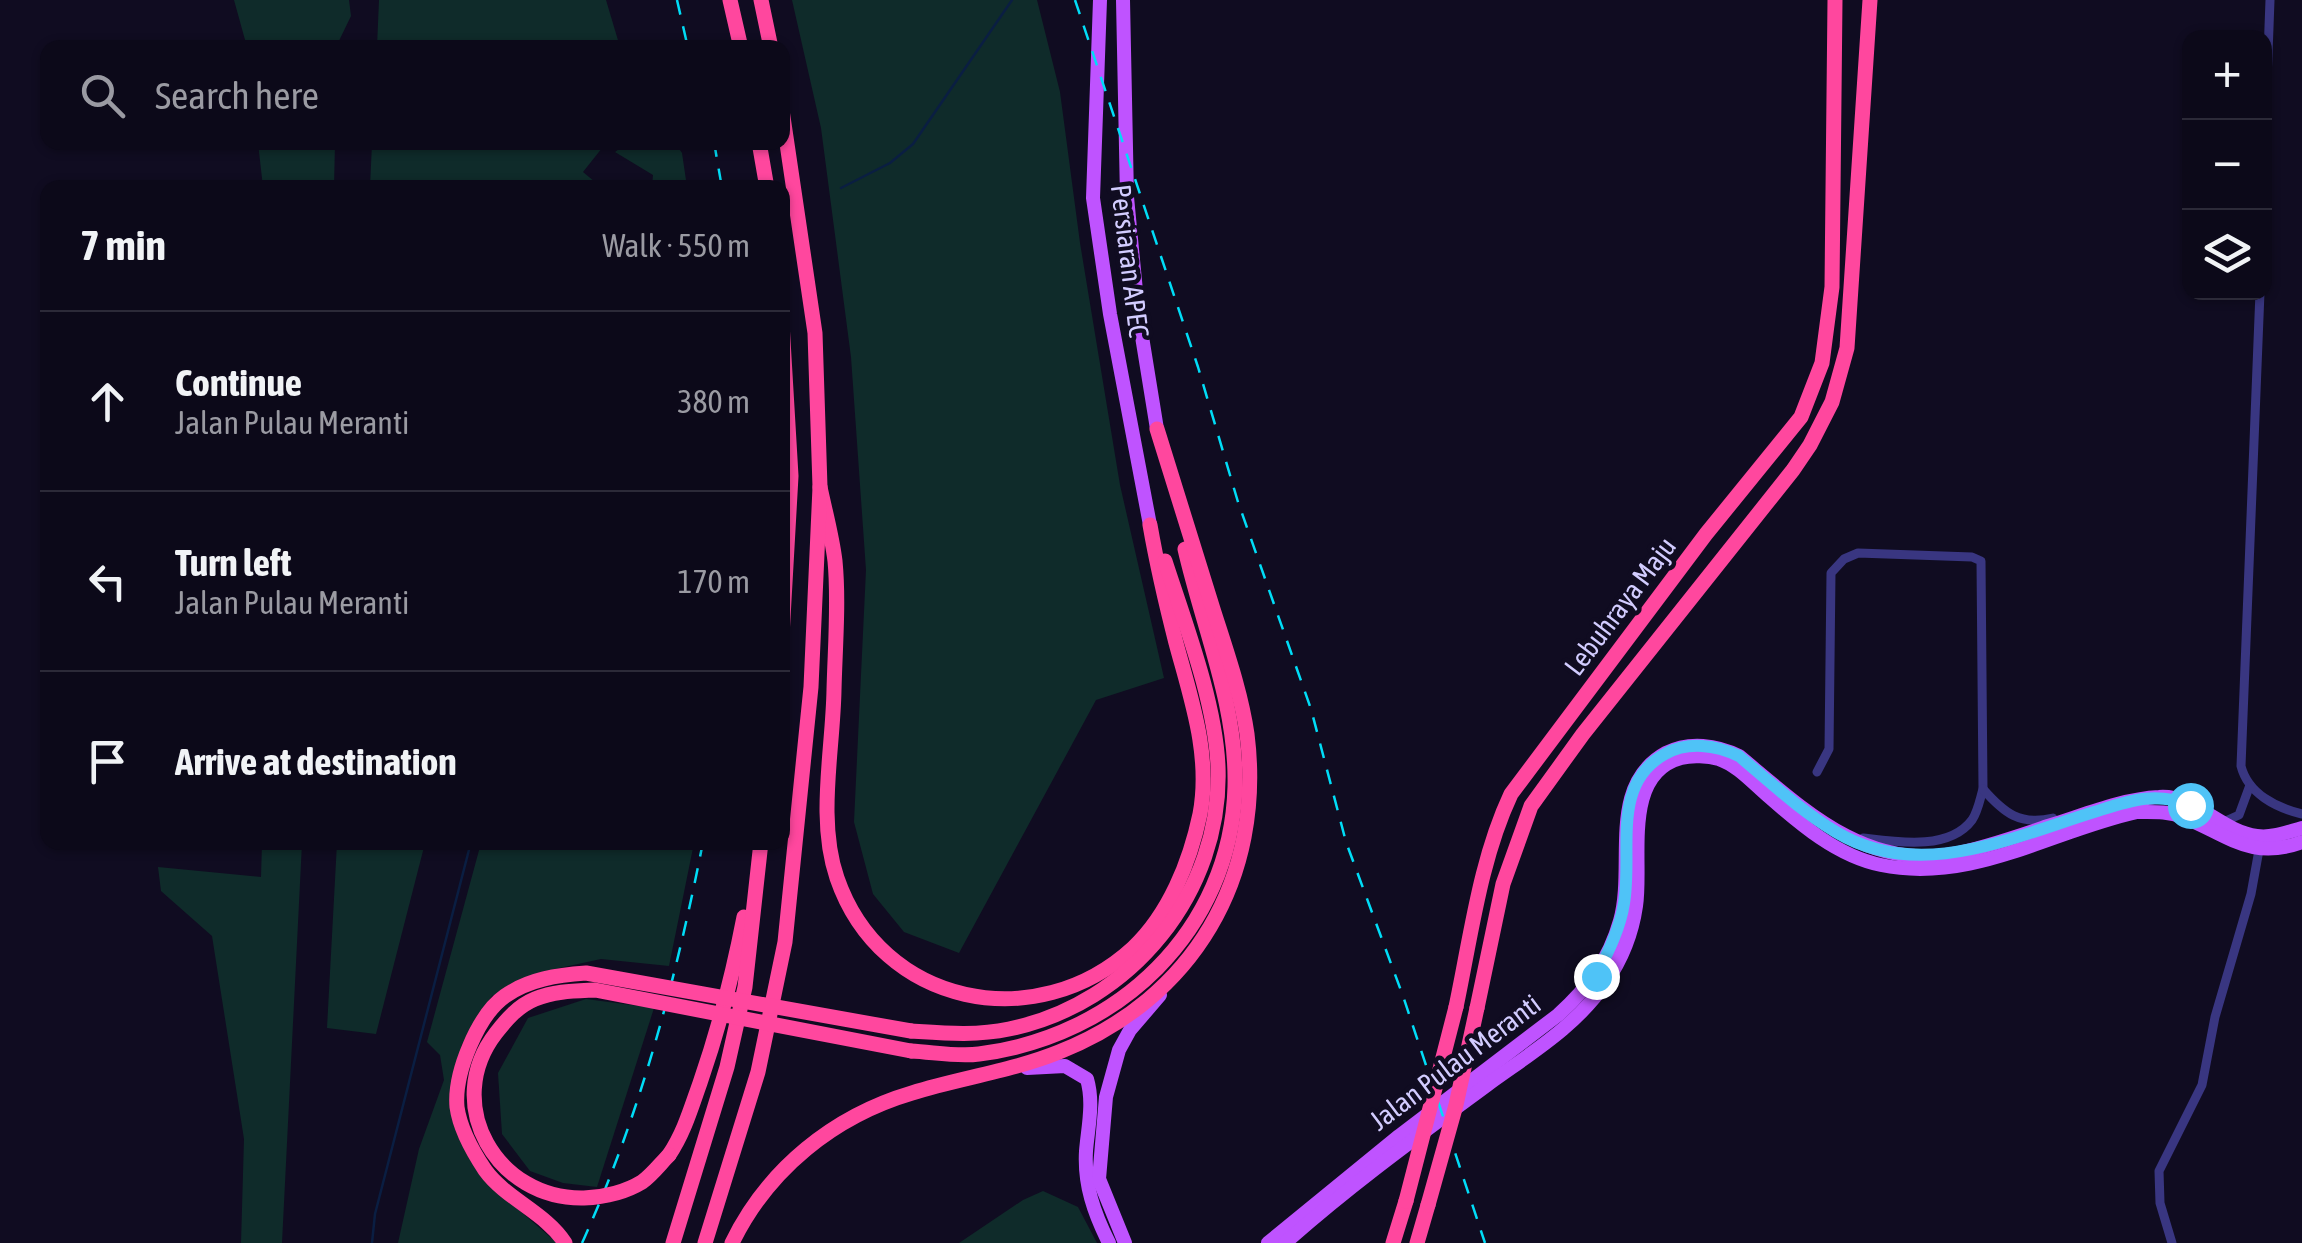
<!DOCTYPE html>
<meta charset="utf-8">
<style>
:root{--surface:#0c0919;--page:#151222;--text:#f1f3f6;--muted:#9a9aa2;--line:#2c2a38}
body{margin:0;font-family:"Asap Condensed",sans-serif;background:var(--page);color:var(--text)}
.controls{position:absolute;right:30px;top:30px;display:grid;overflow:hidden;border-radius:20px;box-shadow:0 2px 8px #0004}
.controls button{width:90px;height:90px;display:grid;place-items:center;padding:0;border:0;border-bottom:2px solid var(--line);background:var(--surface);color:var(--text);font:50px sans-serif}
.stop{position:absolute;width:30px;height:30px;margin:-22px;border:8px solid #4fc3f7;border-radius:50%;background:#fff}
.stop.end{background:#4fc3f7;border-color:#fff;box-shadow:0 2px 10px #0008}
.list{margin:0;padding:0;list-style:none}
h2{display:flex;justify-content:space-between;align-items:center;height:130px;margin:0;padding:0 40px;font-size:42px}
h2 small{font-size:32px;font-weight:400;color:var(--muted)}
.list li{display:grid;grid-template-columns:65px 1fr auto;gap:30px;align-items:center;box-sizing:border-box;height:180px;padding:0 40px;border-top:2px solid var(--line)}
.list b{display:block;font-size:38px;white-space:nowrap}
.list p{margin:0;font-size:32px;white-space:nowrap;color:var(--muted)}
.list em{font-size:32px;font-style:normal;color:var(--muted)}
.icon{flex:none;width:55px;height:55px;fill:none;stroke:currentColor;stroke-width:2;stroke-linecap:round;stroke-linejoin:round}
.map{position:relative;flex:none;width:2302px;height:1243px;overflow:hidden}
.search{position:absolute;background:var(--surface);box-shadow:0 2px 8px #0004;left:40px;top:40px;width:750px;height:110px;display:flex;align-items:center;gap:25px;box-sizing:border-box;padding:0 35px;border-radius:20px;color:var(--muted);font-size:38px}
.panel{position:absolute;background:var(--surface);box-shadow:0 2px 8px #0004;left:40px;top:180px;width:750px;height:670px;border-radius:20px}
.map>svg:first-child{display:block}
.green{fill:#0f2b2a}
.lines{fill:none;stroke-linecap:round;stroke-linejoin:round}
.stream{stroke:#0a1e42;stroke-width:2.5}
.street{stroke:#393681;stroke-width:9}
.primary{stroke:#bf53ff;stroke-width:14}
.highway{stroke:#ff479e;stroke-width:15}
.rail{stroke:#00ddf7;stroke-width:2.5;stroke-dasharray:15 12;stroke-linecap:butt}
.highway-bridge{stroke:#ff479e;stroke-width:15}
.route{stroke:#4fc3f7;stroke-width:12}
.labels{text-anchor:middle;stroke-width:9;stroke-linejoin:round;paint-order:stroke}
.street-label{font-size:28px;fill:#d2ccff;stroke:#100c21}
</style>
<div class="map">
<svg width="2302" height="1243" viewBox="0 0 2302 1243">
<rect width="100%" height="100%" fill="#100c21"/>
<g class="green">
<polygon points="234,0 349,0 351,16 336,47 247,47"/>
<polygon points="379,0 606,0 620,47 377,47"/>
<polygon points="792,0 1037,0 1060,92 1080,243 1120,485 1164,678 1096,700 959,953 904,932 873,894 854,822 866,570 851,357 821,128"/>
<polygon points="629,142 675,143 682,153 687,187 652,187 653,175 615,152"/>
<polygon points="258,143 335,143 334,187 263,187"/>
<polygon points="372,143 372,142 606,143 583,172 601,187 370,187"/>
<polygon points="262,843 302,843 282,1243 241,1243 244,1139 212,936 161,891 158,867 261,877"/>
<polygon points="337,843 425,843 376,1034 327,1028"/>
<polygon points="481,843 694,843 669,966 601,959 541,972 492,996 462,1044 452,1093 482,1178 557,1243 398,1243 419,1149 444,1080 440,1055 427,1042"/>
<polygon points="586,999 654,1008 597,1187 563,1183 530,1171 502,1134 498,1073 528,1018"/>
<polygon points="1043,1191 1078,1207 1097,1243 959,1243 1023,1200"/>
</g>
<g class="lines">
<g class="stream">
<polyline points="841,188 890,163 913,144 1012,0"/>
<polyline points="372,1243 375,1214 471,842"/>
</g>
<g class="street">
<polyline points="2264,162 2270,0"/>
<path d="M2260,292L2241,766C2248,794 2277,808 2302,814"/>
<path d="M1817,772L1829,749L1831,573L1844,559L1858,553L1972,557L1981,561L1983,789C1980,799 1978,811 1972,820C1949,851 1896,842 1863,838"/>
<path d="M1983,789C2004,813 2020,826 2053,818"/>
<polyline points="2221,823 2239,815 2250,785"/>
<polyline points="2172,1243 2160,1203 2159,1171 2202,1085 2215,1017 2251,894 2259,850"/>
</g>
<g class="primary">
<polyline points="1100,0 1093,198 1110,314 1150,525"/>
<polyline points="1123,0 1127,197 1138,312 1157,429"/>
<path d="M1027,1068L1065,1066L1087,1079C1094,1103 1088,1127 1086,1151C1084,1185 1094,1213 1109,1243"/>
<polyline points="1125,1243 1099,1179 1106,1097 1119,1050 1130,1030 1160,995"/>
<path d="M1268,1243L1399,1136L1558,1015C1588,988 1609,960 1620,921C1636,865 1606,786 1666,753C1689,741 1717,745 1739,756C1802,808 1864,870 1953,854C1985,848 2018,836 2048,826C2084,815 2121,799 2159,797C2194,794 2222,832 2257,836C2273,838 2287,832 2302,828"/>
<path d="M1285,1243C1349,1186 1418,1136 1487,1085C1528,1055 1577,1026 1606,982C1622,959 1632,934 1636,906C1643,861 1621,774 1681,758C1692,755 1708,756 1719,759C1737,765 1753,783 1767,795C1800,824 1837,856 1881,865C1971,884 2051,831 2137,812C2153,812 2168,811 2183,817C2228,835 2251,861 2302,842"/>
</g>
<g class="highway">
<polyline points="730,0 741,48"/>
<polyline points="761,0 771,48"/>
<polyline points="759,142 767,188"/>
<polyline points="782,323 791,476 782,636"/>
<path d="M820,487C825,511 832,536 835,561C839,602 835,648 834,690C833,750 817,820 837,878C881,1006 1036,1037 1133,948C1169,914 1190,862 1200,814C1211,755 1191,699 1176,643C1166,604 1157,565 1150,525"/>
<path d="M1456,1007C1471,936 1480,860 1511,794L1706,534L1801,417L1822,363L1832,287L1835,0"/>
<polyline points="1477,1008 1503,884 1531,806 1583,734 1793,470 1810,445 1832,402 1847,348 1870,0"/>
<path d="M911,1031C943,1033 977,1036 1009,1029C1131,1004 1223,892 1218,766C1215,701 1185,623 1165,561"/>
<path d="M911,1051C933,1052 957,1057 979,1054C1117,1037 1231,931 1235,787C1237,705 1203,628 1185,549"/>
<path d="M669,1155C684,1133 691,1108 700,1083C719,1028 733,974 744,917"/>
<polyline points="673,1243 727,1067 745,987 761,842"/>
<polyline points="705,1243 758,1072 785,942 811,687 820,487 815,333 782,110"/>
<path d="M732,1243C768,1169 834,1116 912,1093C960,1078 1012,1071 1059,1052C1193,999 1265,878 1247,734C1241,692 1226,650 1213,609C1194,549 1176,489 1157,429"/>
<polyline points="1393,1243 1406,1201"/>
<polyline points="1417,1243 1428,1205"/>
</g>
<g class="rail">
<polyline points="677,0 688,48"/>
<polyline points="1075,0 1198,367 1238,502 1311,709 1346,842 1403,996 1485,1243"/>
<polyline points="714,142 722,188"/>
<path d="M582,1243C640,1116 676,979 703,842"/>
</g>
<g class="highway-bridge">
<path d="M669,1155C661,1163 652,1175 642,1182C624,1193 605,1197 584,1198C497,1200 441,1104 496,1033C507,1019 518,1006 535,999C555,991 574,991 595,990L911,1051"/>
<polyline points="1406,1201 1456,1007"/>
<polyline points="1428,1205 1456,1105 1477,1008"/>
<path d="M565,1243C546,1213 506,1199 485,1170C473,1152 460,1129 457,1107C454,1073 478,1015 505,996C529,979 558,975 586,973L911,1031"/>
</g>
</g>
<g class="lines">
<path class="route" d="M1596,976C1608,952 1620,929 1624,903C1633,852 1610,784 1665,754C1688,741 1716,745 1739,756C1770,782 1801,811 1836,832C1919,882 2010,838 2094,812C2129,801 2154,791 2190,805"/>
</g>
<g class="labels">
<g class="street-label">
<text transform="translate(1130 261) rotate(83)" y="10">Persiaran APEC</text>
<text transform="translate(1620 606) rotate(-53)" y="10">Lebuhraya Maju</text>
<text transform="translate(1455 1062) rotate(-37)" y="10">Jalan Pulau Meranti</text>
</g>
</g>
</svg>
<div class="controls">
<button>+</button>
<button>−</button>
<button><svg class="icon" aria-label="layers" viewBox="0 0 24 24"><path d="M12 4l9 5-9 5-9-5zM3 14l9 5 9-5"/></svg></button>
</div>
<div class="stop" style="left:2190px;top:805px"></div>
<div class="stop end" style="left:1596px;top:976px"></div>
<div class="search"><svg class="icon" aria-label="search" viewBox="0 0 24 24"><circle cx="10" cy="10" r="6"/><path d="M15 15l6 6"/></svg>Search here</div>
<section class="panel">
<h2>7 min<small>Walk · 550 m</small></h2>
<ul class="list">
<li><svg class="icon" aria-label="ahead" viewBox="0 0 24 24"><path d="M12 20V5M6 11l6-6 6 6"/></svg><div><b>Continue</b><p>Jalan Pulau Meranti</p></div><em>380 m</em></li>
<li><svg class="icon" aria-label="left" viewBox="0 0 24 24"><path d="M17 20v-9H6M10 6l-5 5 5 5"/></svg><div><b>Turn left</b><p>Jalan Pulau Meranti</p></div><em>170 m</em></li>
<li><svg class="icon" aria-label="arrive" viewBox="0 0 24 24"><path d="M6 21V4h12l-3 4 3 4H6"/></svg><div><b>Arrive at destination</b></div></li>
</ul>
</section>
</div>
